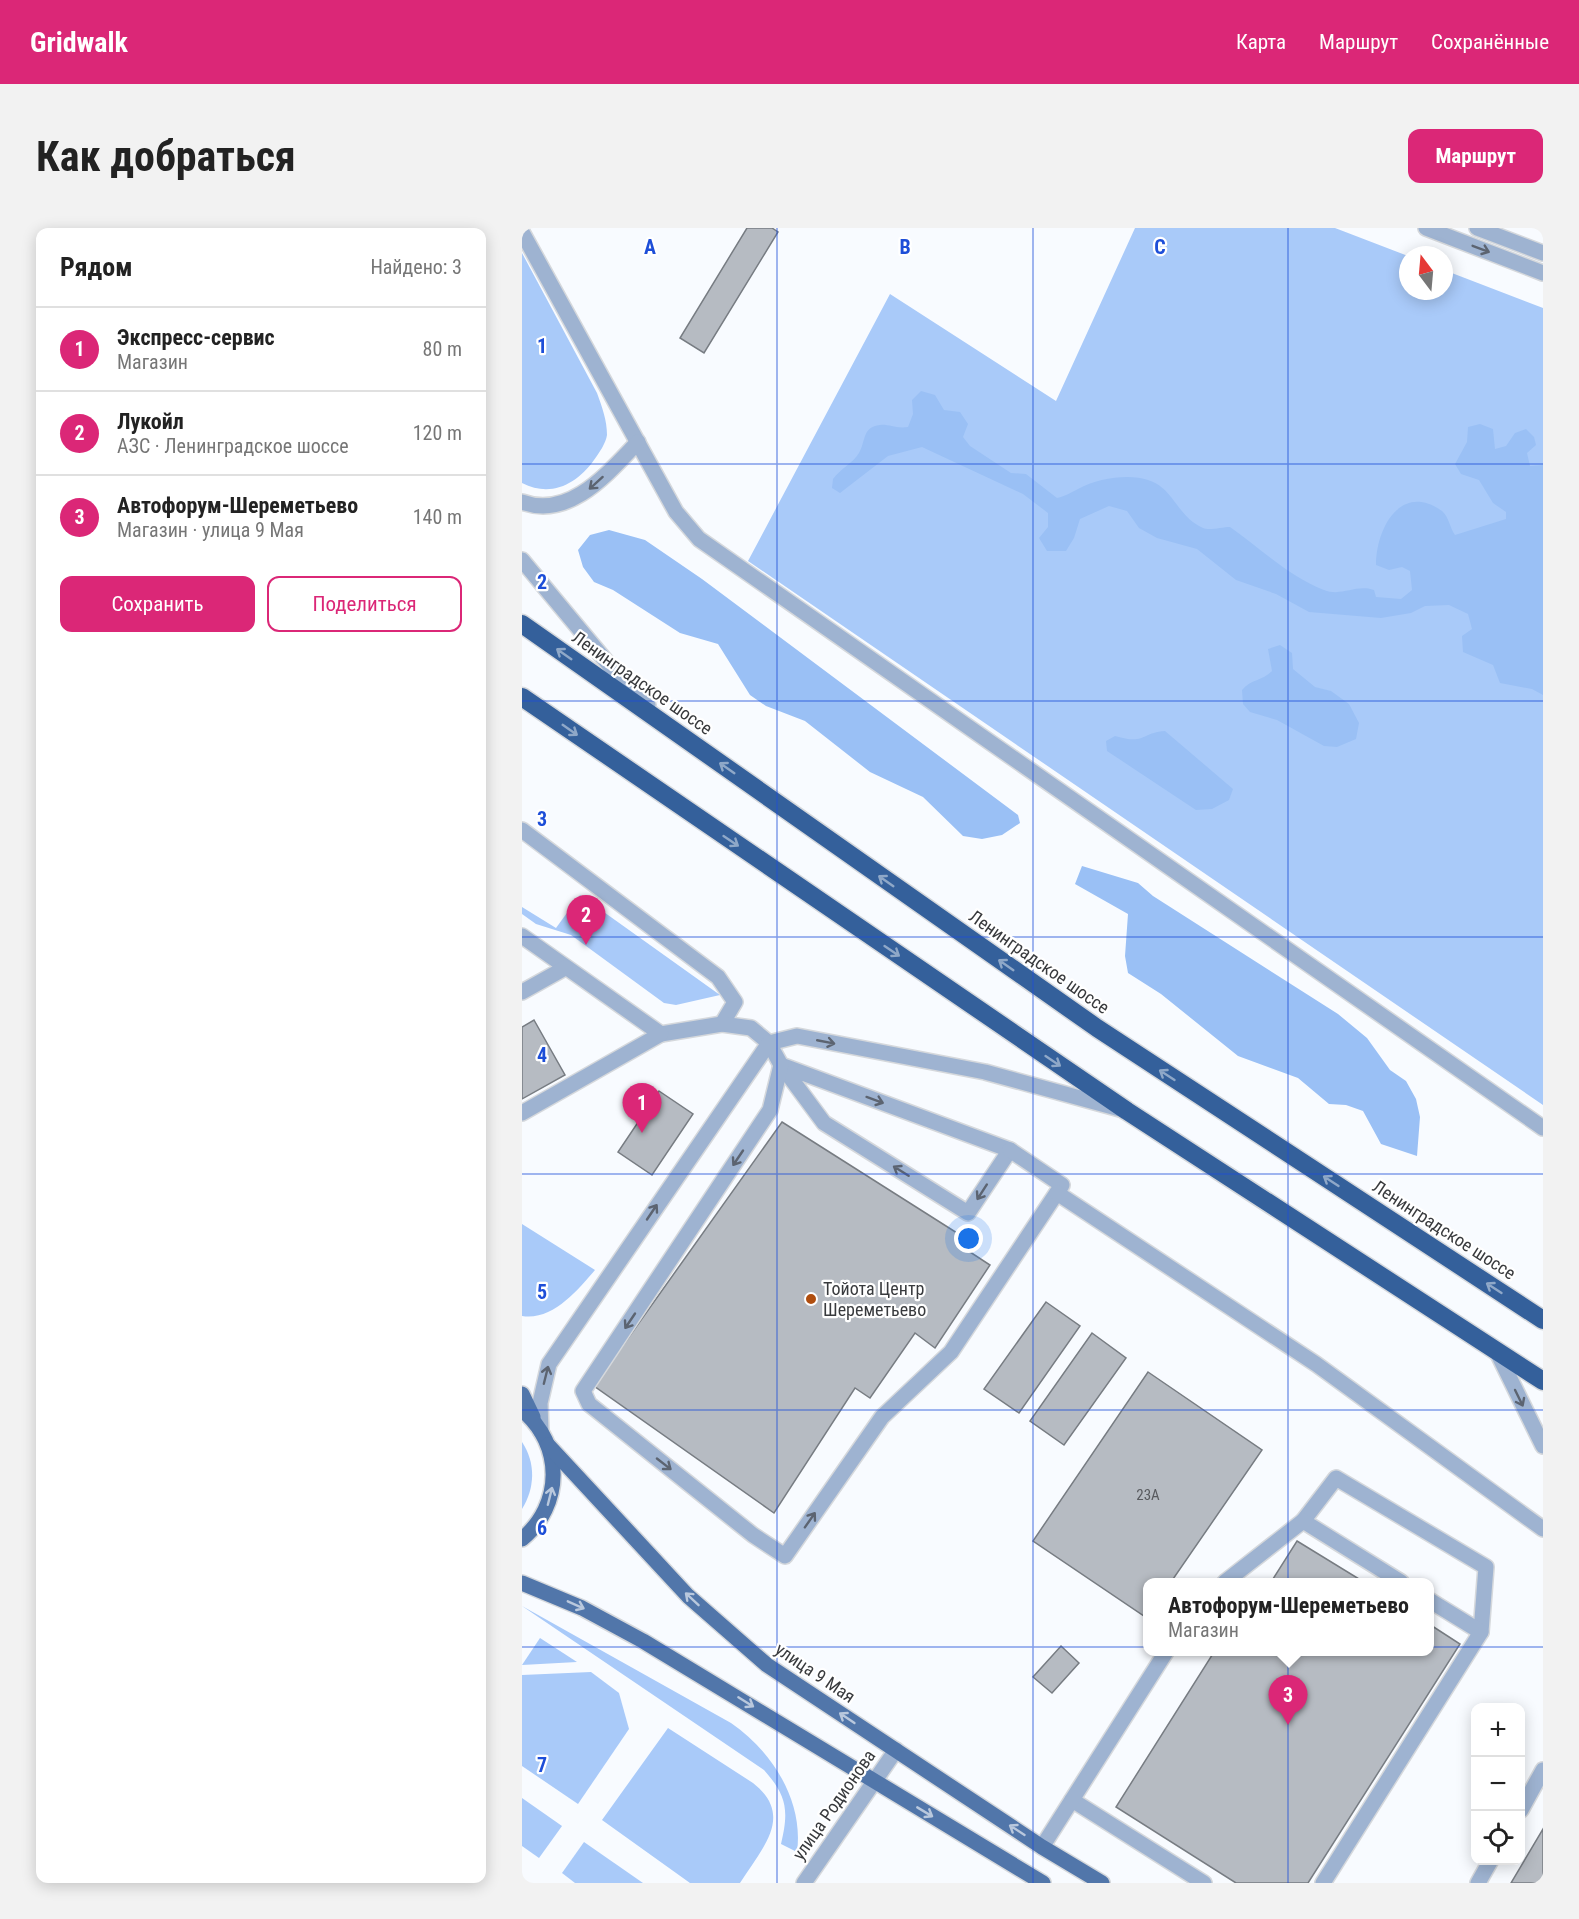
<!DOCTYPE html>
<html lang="ru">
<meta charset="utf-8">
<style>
:root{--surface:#fff;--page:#f2f2f2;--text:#222;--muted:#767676;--line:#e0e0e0;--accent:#db2777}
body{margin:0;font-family:"Roboto Condensed",sans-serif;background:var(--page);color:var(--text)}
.controls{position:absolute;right:18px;bottom:18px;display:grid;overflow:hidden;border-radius:12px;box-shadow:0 3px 15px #0003}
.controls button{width:54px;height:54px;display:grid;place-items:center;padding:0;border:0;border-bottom:2px solid var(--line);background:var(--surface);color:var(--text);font:30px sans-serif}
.compass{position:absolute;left:877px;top:18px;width:54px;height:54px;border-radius:50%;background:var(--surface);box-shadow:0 3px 15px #0003;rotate:344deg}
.you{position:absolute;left:447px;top:1011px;width:21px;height:21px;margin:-15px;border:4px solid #fff;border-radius:50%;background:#1a73e8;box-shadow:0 0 0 9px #1a73e833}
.badge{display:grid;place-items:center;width:39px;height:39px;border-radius:50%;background:var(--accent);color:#fff;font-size:20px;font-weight:700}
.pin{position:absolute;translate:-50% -50px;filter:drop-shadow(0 2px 3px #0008)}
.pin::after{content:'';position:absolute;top:32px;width:21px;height:18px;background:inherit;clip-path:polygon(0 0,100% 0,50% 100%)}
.popup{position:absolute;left:621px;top:1350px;width:291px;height:78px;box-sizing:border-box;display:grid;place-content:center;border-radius:12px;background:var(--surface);filter:drop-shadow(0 2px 4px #0005);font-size:20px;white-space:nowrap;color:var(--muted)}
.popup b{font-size:22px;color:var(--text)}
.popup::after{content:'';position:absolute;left:50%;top:100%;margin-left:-12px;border:12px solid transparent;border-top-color:var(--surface)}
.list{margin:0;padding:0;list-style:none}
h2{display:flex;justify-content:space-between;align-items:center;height:78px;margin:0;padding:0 24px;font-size:26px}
h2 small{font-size:20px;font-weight:400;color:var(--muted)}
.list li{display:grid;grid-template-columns:39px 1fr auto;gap:18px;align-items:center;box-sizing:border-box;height:84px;padding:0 24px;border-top:2px solid var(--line)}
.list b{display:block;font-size:22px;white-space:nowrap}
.list p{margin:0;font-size:20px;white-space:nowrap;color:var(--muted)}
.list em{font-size:20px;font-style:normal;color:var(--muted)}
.actions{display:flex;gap:12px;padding:18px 24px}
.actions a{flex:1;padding:14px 0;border:2px solid var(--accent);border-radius:12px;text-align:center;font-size:21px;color:var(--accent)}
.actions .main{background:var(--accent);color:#fff}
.icon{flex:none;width:33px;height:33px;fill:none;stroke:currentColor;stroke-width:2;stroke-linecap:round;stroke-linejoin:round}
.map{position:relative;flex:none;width:1021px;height:1655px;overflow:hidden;border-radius:12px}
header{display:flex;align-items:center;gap:36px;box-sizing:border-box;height:84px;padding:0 30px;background:var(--accent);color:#fff}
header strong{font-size:28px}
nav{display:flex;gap:33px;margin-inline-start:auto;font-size:21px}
.intro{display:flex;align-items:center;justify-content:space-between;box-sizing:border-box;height:144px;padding:0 36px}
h1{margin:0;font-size:42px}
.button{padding:15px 27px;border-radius:12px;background:var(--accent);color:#fff;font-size:21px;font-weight:700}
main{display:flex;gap:36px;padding:0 36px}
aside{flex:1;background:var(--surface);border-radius:12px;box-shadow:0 3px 15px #0003}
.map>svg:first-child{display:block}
.green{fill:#a9caf9}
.forest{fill:#9ac0f5}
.building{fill:#b6bbc2;stroke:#777c82;stroke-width:1.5}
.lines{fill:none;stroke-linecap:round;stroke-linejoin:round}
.minor-casing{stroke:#d5d8dc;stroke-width:18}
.major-casing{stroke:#d5d8dc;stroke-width:18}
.highway-casing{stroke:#d5d8dc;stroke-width:21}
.minor{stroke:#9eb3d1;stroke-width:15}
.major{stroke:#5176aa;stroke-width:15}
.highway{stroke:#34609b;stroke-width:18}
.oneway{stroke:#5c6471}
.oneway2{stroke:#8fa8c8}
.oneway3{stroke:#b9c8dd}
.grid{fill:none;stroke:#1d4ed8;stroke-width:1.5;stroke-opacity:0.55}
.poi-dot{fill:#b04e0f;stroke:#fff;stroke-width:2}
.labels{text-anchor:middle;stroke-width:4.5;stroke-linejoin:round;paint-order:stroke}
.number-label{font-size:15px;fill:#585a5e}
.street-label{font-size:18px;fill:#383a3d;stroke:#fff}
.poi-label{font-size:18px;fill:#383a3d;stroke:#fff;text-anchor:start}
.grid-label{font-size:20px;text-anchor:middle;font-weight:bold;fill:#1d4ed8;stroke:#fff;stroke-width:4.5;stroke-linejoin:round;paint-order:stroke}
</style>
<header>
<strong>Gridwalk</strong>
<nav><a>Карта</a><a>Маршрут</a><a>Сохранённые</a></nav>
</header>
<div class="intro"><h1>Как добраться</h1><a class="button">Маршрут</a></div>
<main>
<aside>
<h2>Рядом<small>Найдено: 3</small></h2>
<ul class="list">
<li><span class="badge">1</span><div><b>Экспресс-сервис</b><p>Магазин</p></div><em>80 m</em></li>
<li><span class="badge">2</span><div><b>Лукойл</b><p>АЗС · Ленинградское шоссе</p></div><em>120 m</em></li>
<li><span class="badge">3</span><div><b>Автофорум-Шереметьево</b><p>Магазин · улица 9 Мая</p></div><em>140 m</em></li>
</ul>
<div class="actions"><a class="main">Сохранить</a><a>Поделиться</a></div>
</aside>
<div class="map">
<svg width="1021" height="1655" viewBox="0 0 1021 1655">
<rect width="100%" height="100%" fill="#f8fbff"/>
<g class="green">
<polygon points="613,0 813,0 886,28 886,63 922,63 922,42 1021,80 1021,877 226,333 368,66 534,173"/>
<path d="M0,25L75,165C80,179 85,192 85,207C84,215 77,225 72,232C55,256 29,270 0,255Z"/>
<polygon points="58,667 198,767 154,777 142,775 49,707 14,696 0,686 0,679 34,700"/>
<path d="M0,996L73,1042C55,1063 30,1093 0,1088Z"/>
<path d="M0,1214C14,1235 13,1260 0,1281Z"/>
<path d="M0,1378L209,1495C250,1523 282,1573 275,1624L259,1616C267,1582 265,1568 242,1542Z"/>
<polygon points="18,1410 55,1434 0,1437"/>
<polygon points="69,1444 97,1465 107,1501 56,1576 0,1538 0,1447"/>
<path d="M146,1500L231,1555C273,1588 240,1620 218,1655H168L80,1592Z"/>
<polygon points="0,1570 40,1598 17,1630 0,1618"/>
<polygon points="62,1614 121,1655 53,1655 40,1645"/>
</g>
<g class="forest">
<path d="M399,163L413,167L422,182L438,184L446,196L441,209L448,218L489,245L504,246L535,270C544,268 548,265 556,261C570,253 589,249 605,249C654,249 648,285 681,300C687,303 700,299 708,299C739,321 767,348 802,362C820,369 833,356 852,362L854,369L879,371L890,362L888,343L880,339L867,342L854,337C854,300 879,254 920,283C927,289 928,300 933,307L984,291V284L971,275L957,252L939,246L933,236L945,214L946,199L958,196L971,201L973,221L984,218L993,205L1004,201L1012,209L1014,217L1005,225L1008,238L1021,237V467L1010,461L978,455L971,437L941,424L940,408L950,401L946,386L927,377L903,378L889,385L859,390L787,384L754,366L714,352L675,321L635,310L617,300L605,283L587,278L558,291L552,310L544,323H525L517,310L526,299V285L501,266L400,219L366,228L318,265L310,260L311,251C318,241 331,235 337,225C344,213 340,199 358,197C367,196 374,201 386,199L391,186L390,172Z"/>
<polygon points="87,302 123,312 180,351 496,587 498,595 480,607 460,611 441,608 401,569 348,544 283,493 244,478 228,467 196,416 158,405 91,362 72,354 61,339 56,322 68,307"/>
<path d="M758,417L770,425L771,441L793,459L809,463L827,476L837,495L834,511L815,519L802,518L755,492L728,484L721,476L720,462C729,451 740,453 750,443L746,421Z"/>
<path d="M643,503L711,561L707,572L690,581L674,582L585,523L584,513L593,508C624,517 618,505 643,503Z"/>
<polygon points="560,638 616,655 631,668 816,786 845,810 868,842 884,853 894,871 898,889 895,928 859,916 841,883 824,877 807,876 776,850 716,828 639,766 606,745 603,728 606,686 553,656"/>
</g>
<g class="building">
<polygon points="225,0 250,0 256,4 182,125 158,110"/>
<polygon points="12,792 43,847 0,871 0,799"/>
<polygon points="137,863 171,886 130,947 96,924"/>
<polygon points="260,894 454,1017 448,1024 468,1037 413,1120 393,1105 348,1170 333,1160 252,1285 72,1158"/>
<polygon points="524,1074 558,1098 497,1185 462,1161"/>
<polygon points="570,1105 604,1130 542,1217 508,1193"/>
<polygon points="626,1144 740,1222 649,1354 625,1354 625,1390 511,1313"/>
<polygon points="775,1313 842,1354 749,1354"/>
<polygon points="907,1396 938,1416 786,1655 714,1655 594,1579 692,1424 907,1424"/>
<polygon points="539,1418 557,1435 530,1465 511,1449"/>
<polygon points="1021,1601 1021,1655 989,1655"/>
</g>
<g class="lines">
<defs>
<g id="minor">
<polyline points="904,0 1021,45"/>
<polyline points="955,0 1021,25"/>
<polyline points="0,4 154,284 177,311 1021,900"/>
<path d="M0,274C48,292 87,244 116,214"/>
<polyline points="0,332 98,450 126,477"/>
<polyline points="0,602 196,749 213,774 200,796"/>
<polyline points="0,708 139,806 200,796 229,800 247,815 259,837 302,895 446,985 488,922 259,837"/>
<polyline points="0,764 43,740"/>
<polyline points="259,837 248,882 61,1163 67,1176 231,1307 263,1328 360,1189 429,1124 540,957 488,922"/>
<polyline points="0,885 139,806"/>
<polyline points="535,965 794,1136 1021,1301"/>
<polyline points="974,1122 1021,1218"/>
<polyline points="19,1204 18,1175 27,1136 247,815 275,808 463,844 598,881"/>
<polyline points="781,1293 814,1250 964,1339 959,1404"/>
<polyline points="703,1354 781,1293 879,1354"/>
<polyline points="550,1572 682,1655"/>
<polyline points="999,1582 1021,1542"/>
<polyline points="520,1619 644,1424"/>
<polyline points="282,1655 374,1522"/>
<polyline points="801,1655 959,1404 907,1372"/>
<polyline points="956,1655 969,1632"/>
</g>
<g id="major">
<polyline points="0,1166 11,1189"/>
<path d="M0,1182C42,1217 41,1277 0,1311"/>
<polyline points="26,1217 166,1368 245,1437 520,1619 580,1655"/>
<polyline points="0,1355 60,1380 121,1413 521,1655"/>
</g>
<g id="highway">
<polyline points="0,396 575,800 1021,1092"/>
<polyline points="0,469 605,883 1021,1153"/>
</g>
</defs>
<use href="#minor" class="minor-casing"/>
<use href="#major" class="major-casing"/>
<use href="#highway" class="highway-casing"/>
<use href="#minor" class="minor"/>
<use href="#major" class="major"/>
<use href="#highway" class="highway"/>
</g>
<defs><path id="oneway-shaft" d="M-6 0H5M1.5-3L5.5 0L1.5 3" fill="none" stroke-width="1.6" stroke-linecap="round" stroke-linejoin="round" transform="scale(1.5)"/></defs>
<g class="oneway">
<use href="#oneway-shaft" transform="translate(959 21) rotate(21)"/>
<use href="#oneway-shaft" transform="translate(74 255) rotate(138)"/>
<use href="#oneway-shaft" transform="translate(304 814) rotate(11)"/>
<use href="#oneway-shaft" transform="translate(353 872) rotate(20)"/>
<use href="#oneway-shaft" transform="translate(216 930) rotate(124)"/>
<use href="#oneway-shaft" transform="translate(379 943) rotate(-148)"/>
<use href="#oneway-shaft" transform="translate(460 964) rotate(123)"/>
<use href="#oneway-shaft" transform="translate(130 984) rotate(-56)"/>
<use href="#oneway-shaft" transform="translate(108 1093) rotate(124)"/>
<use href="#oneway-shaft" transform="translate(24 1147) rotate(-76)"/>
<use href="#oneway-shaft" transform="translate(997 1170) rotate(64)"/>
<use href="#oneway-shaft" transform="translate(142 1236) rotate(38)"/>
<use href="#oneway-shaft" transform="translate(288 1292) rotate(-55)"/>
</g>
<g class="oneway2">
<use href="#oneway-shaft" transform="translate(42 426) rotate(-145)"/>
<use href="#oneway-shaft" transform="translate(48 502) rotate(35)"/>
<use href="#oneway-shaft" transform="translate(205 540) rotate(-145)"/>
<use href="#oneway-shaft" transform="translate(209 613) rotate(34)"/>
<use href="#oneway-shaft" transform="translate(364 653) rotate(-145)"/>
<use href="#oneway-shaft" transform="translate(370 723) rotate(34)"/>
<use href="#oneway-shaft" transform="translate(484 737) rotate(-145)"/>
<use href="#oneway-shaft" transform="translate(531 833) rotate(34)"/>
<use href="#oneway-shaft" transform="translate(645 847) rotate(-147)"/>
<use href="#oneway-shaft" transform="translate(809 953) rotate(-147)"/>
<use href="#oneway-shaft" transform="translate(972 1060) rotate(-147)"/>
</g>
<g class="oneway3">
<use href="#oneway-shaft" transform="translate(28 1268) rotate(-76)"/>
<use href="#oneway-shaft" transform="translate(170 1371) rotate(-137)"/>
<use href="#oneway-shaft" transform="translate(54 1377) rotate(24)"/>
<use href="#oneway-shaft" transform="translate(224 1474) rotate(32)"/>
<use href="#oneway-shaft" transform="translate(325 1490) rotate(-146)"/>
<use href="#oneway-shaft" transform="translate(403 1584) rotate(31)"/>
<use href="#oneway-shaft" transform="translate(495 1602) rotate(-147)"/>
</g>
<path class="grid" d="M255,0V1655M511,0V1655M766,0V1655M0,236H1021M0,473H1021M0,709H1021M0,946H1021M0,1182H1021M0,1419H1021"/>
<circle class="poi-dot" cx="289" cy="1071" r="6"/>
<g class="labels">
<g class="number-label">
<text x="626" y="1272">23А</text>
</g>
<g class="street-label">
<text transform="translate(120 455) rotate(35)" y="6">Ленинградское шоссе</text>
<text transform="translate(517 734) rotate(35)" y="6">Ленинградское шоссе</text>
<text transform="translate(922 1002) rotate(33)" y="6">Ленинградское шоссе</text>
<text transform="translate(293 1445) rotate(34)" y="6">улица 9 Мая</text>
<text transform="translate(312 1577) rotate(-55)" y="6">улица Родионова</text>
</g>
<g class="poi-label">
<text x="301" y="1067">Тойота Центр<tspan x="301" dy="21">Шереметьево</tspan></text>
</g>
</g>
<g class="grid-label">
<text x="128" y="26">A</text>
<text x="383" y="26">B</text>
<text x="638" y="26">C</text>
<text x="20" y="125">1</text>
<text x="20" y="361">2</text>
<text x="20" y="598">3</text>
<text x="20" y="834">4</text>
<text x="20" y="1071">5</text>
<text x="20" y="1307">6</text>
<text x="20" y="1544">7</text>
</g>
</svg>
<div class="controls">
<button>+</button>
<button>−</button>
<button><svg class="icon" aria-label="locate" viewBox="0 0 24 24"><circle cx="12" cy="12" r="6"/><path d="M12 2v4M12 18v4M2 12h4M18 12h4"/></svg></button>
</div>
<svg class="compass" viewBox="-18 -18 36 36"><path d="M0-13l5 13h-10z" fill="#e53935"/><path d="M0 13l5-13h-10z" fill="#767676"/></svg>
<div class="you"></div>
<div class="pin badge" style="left:120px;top:905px">1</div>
<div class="pin badge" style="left:64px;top:717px">2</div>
<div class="pin badge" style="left:766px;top:1497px">3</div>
<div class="popup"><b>Автофорум-Шереметьево</b>Магазин</div>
</div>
</main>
